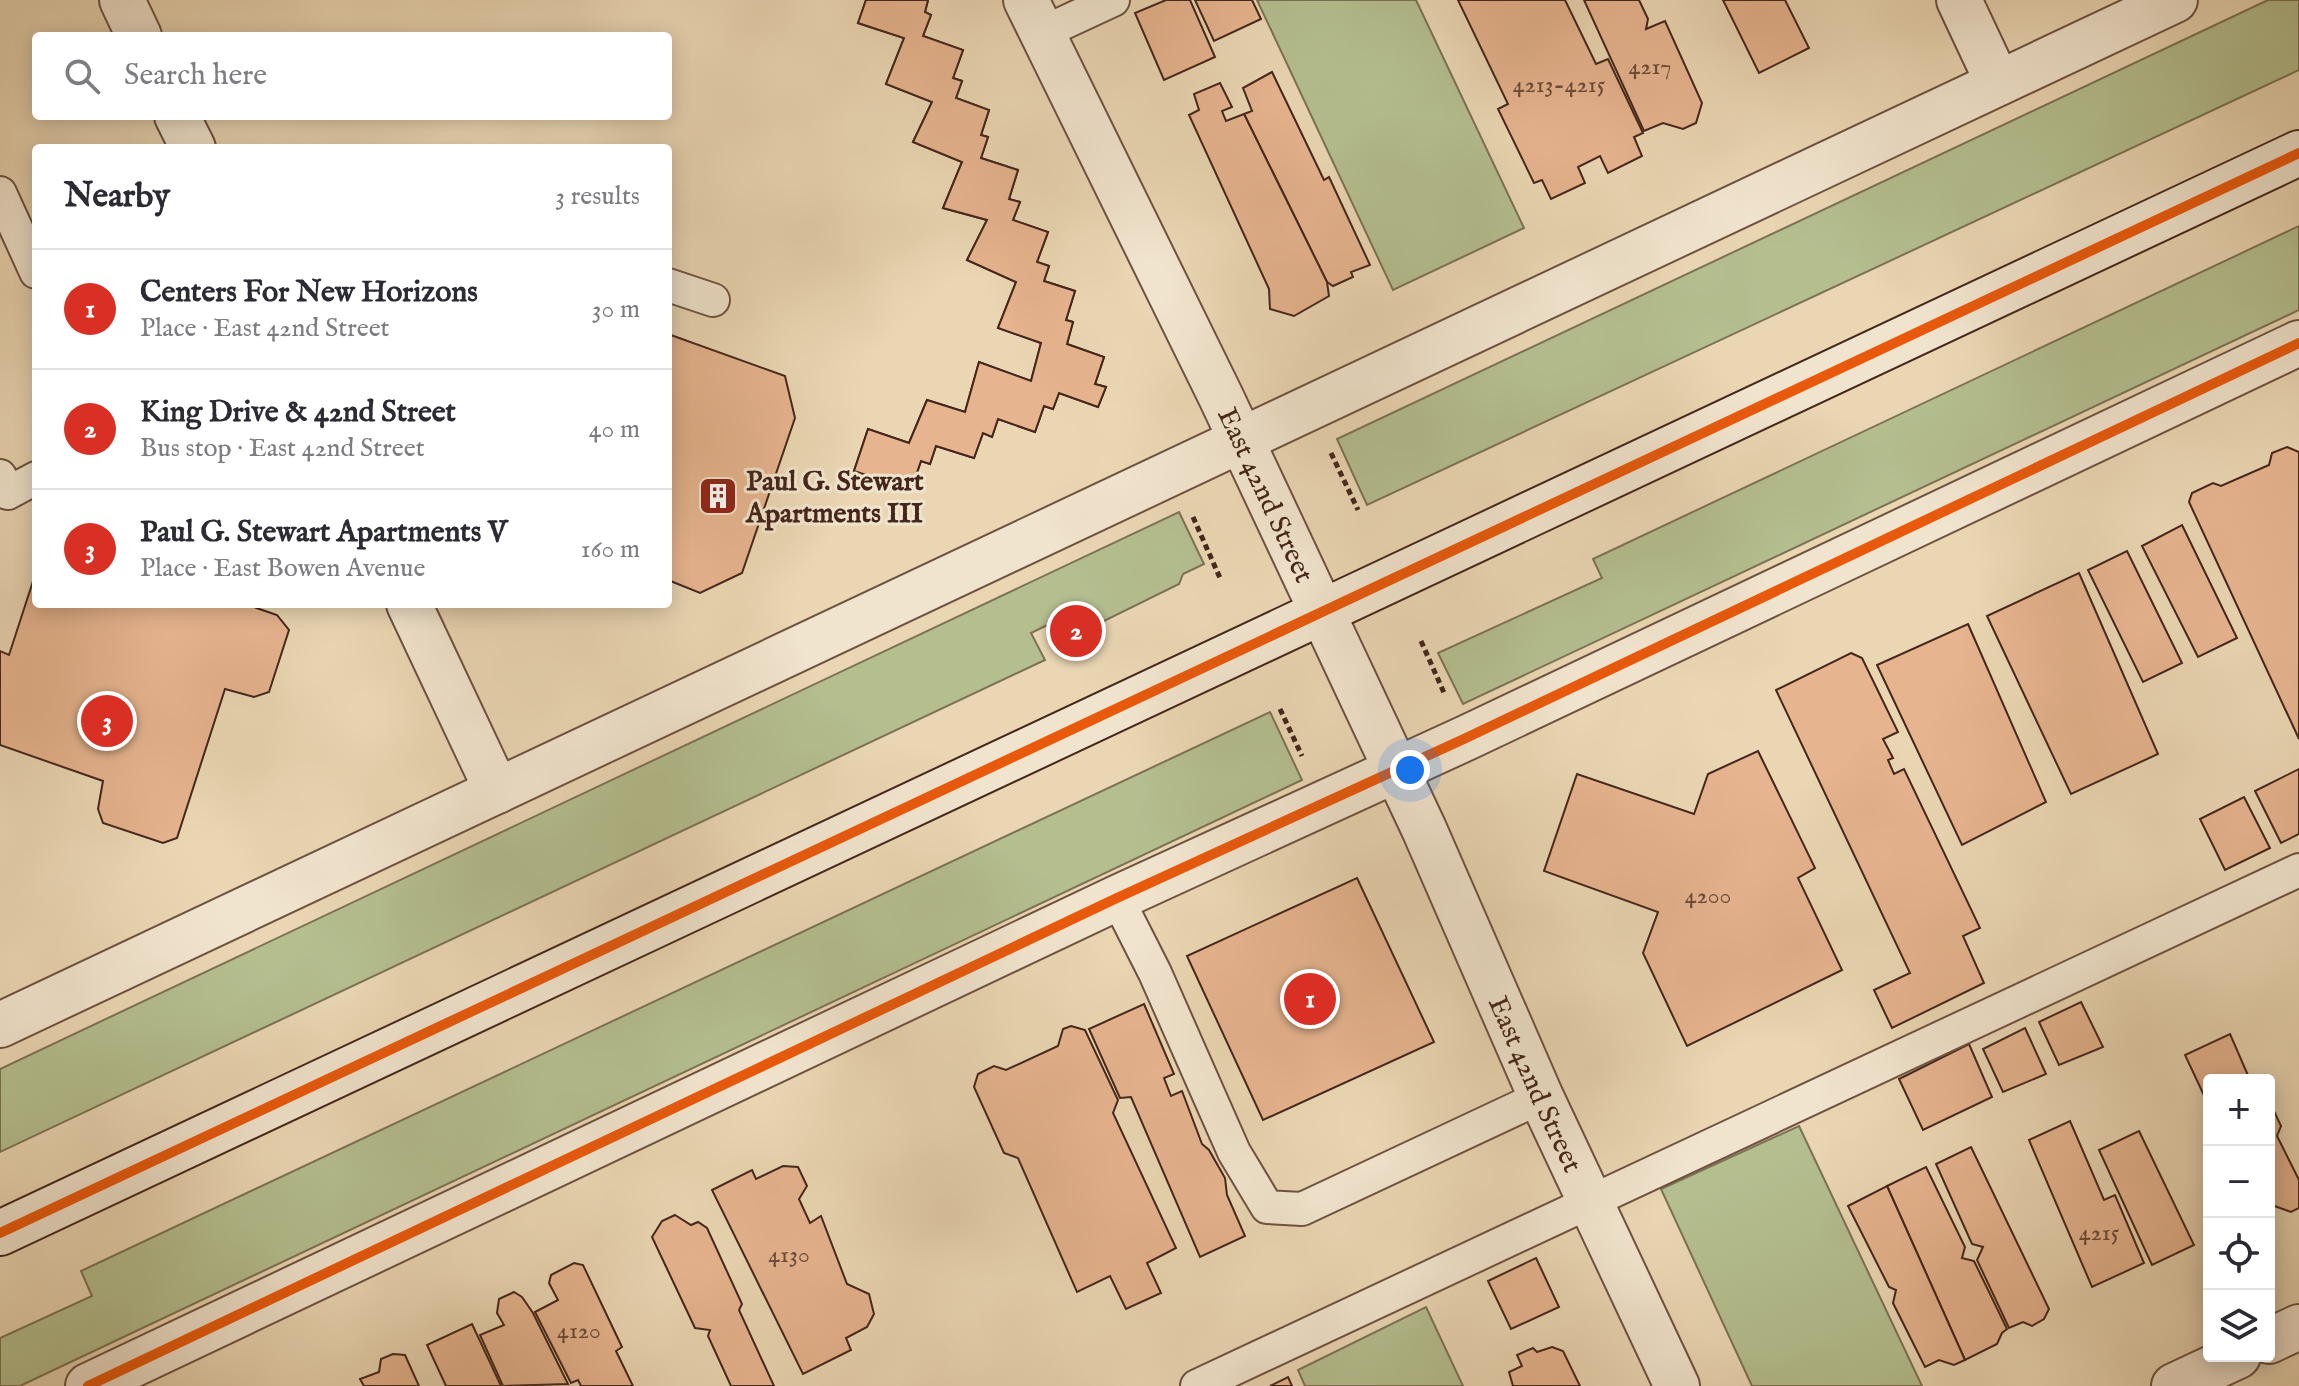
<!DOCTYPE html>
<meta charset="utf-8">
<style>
:root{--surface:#fff;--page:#f7f7f7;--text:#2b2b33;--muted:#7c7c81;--line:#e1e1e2;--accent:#d93025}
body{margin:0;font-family:"IM FELL English",serif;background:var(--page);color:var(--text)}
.controls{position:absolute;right:24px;bottom:24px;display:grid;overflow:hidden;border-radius:8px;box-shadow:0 4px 20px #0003}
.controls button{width:72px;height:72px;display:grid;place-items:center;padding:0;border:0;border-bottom:2px solid var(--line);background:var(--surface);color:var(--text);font:40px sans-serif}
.you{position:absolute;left:1410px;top:770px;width:28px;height:28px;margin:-20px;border:6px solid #fff;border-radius:50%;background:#1a73e8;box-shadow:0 0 0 12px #1a73e833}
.badge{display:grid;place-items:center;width:52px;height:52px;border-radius:50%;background:var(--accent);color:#fff;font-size:26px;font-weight:700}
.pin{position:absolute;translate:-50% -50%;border:4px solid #fff;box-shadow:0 2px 8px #0006}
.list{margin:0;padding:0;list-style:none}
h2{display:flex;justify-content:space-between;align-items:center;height:104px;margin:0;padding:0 32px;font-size:34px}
h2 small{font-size:26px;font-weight:400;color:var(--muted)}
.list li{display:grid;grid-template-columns:52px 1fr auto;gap:24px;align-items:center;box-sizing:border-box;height:120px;padding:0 32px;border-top:2px solid var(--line)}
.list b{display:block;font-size:30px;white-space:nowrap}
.list p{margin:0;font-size:26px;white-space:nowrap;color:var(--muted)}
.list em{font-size:26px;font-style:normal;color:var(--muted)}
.icon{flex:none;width:44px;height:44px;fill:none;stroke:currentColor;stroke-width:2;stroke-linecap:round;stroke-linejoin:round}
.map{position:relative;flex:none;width:2299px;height:1386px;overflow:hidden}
.search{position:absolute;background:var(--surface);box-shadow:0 4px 20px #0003;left:32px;top:32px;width:640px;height:88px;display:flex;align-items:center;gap:20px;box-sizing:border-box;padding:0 28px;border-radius:8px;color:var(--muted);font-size:30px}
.panel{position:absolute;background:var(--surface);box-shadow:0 4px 20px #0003;left:32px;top:144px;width:640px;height:464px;border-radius:8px}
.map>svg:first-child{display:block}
.green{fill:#b4be8f;stroke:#7c7254;stroke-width:2}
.building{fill:#e6b48f;stroke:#44261a;stroke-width:2}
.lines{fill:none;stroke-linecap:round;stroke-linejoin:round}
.lane-casing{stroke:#6e5240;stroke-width:36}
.street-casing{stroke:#6e5240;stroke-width:48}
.secondary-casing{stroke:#44261a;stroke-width:48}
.path{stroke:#44261a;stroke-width:5;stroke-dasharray:6 4;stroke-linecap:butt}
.lane{stroke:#f1e4ce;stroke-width:32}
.street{stroke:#f1e4ce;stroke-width:44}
.secondary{stroke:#f1e4ce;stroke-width:44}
.cycleway-casing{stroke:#f1e4ce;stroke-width:15}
.cycleway{stroke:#e8590c;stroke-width:10}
.labels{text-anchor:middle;stroke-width:6;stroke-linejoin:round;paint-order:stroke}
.number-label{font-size:24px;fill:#6c4a37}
.poi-label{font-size:28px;font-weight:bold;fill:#44261a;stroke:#f1e4ce;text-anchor:start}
.street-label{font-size:28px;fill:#44261a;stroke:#f1e4ce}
</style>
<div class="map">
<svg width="2299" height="1386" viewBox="0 0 2299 1386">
<rect width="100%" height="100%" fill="#ead6b3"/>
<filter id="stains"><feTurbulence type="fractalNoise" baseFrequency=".0025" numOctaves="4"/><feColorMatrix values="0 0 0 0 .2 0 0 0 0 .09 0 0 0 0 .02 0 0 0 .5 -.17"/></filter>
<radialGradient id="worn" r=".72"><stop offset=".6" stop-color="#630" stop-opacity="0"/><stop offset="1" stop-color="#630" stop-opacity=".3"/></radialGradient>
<g class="green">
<polygon points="1257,0 1416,0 1524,228 1393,290"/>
<polygon points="2268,0 2299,0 2299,70 1367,505 1337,439"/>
<polygon points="2299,226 2299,310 1463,704 1438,653 1602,578 1593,559"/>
<polygon points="1179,512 1204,564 1183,574 1179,584 1096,625 1086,606 1031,633 1045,660 0,1152 0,1069"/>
<polygon points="1270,712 1302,780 20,1386 0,1386 0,1338 92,1296 81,1271"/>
<polygon points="1799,1126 1922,1386 1752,1386 1661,1189"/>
<polygon points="1426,1307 1463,1386 1305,1386 1298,1370"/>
</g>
<g class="building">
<polygon points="866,0 928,0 925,12 931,15 923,36 963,50 953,78 962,81 956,98 989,110 981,135 988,137 981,158 1018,170 1009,199 1020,202 1013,220 1048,232 1037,262 1049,266 1044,281 1075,291 1066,320 1073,322 1067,344 1104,357 1095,384 1106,387 1098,407 1059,393 1053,409 1044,406 1035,432 998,419 992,437 983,433 974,458 936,446 930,464 921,461 911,490 854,471 868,429 909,443 927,400 965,412 979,362 1031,381 1041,343 998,328 1016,282 967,260 987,220 943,208 962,162 913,142 932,102 886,84 904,38 858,23"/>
<polygon points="866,0 928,0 925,12 931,15 923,36 963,50 953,78 962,81 956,98 989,110 981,135 988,137 981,158 1018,170 1009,199 1020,202 1013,220 1048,232 1037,262 1049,266 1044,281 1075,291 1066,320 1073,322 1067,344 1104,357 1095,384 1106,387 1098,407 1059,393 1053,409 1044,406 1035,432 998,419 992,437 983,433 974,458 936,446 930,464 921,461 911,490 854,471 868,429 909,443 927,400 965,412 979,362 1031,381 1041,343 998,328 1016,282 967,260 987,220 943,208 962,162 913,142 932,102 886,84 904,38 858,23"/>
<polygon points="1166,0 1190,0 1215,57 1164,80 1135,13"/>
<polygon points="1195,0 1252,0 1261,19 1214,41"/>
<polygon points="1458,0 1565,0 1596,64 1608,59 1643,133 1634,137 1642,156 1608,173 1600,156 1578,167 1585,183 1551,199 1542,180 1534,183 1498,109 1508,104"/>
<polygon points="1584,0 1639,0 1648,19 1646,29 1665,21 1702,103 1696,123 1683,129 1663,123 1644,131"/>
<polygon points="1723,0 1785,0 1809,48 1759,73"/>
<polygon points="1272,72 1324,180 1329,177 1370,265 1351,272 1353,277 1333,286 1327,282 1244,114 1252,111 1243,88"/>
<polygon points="1220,83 1232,107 1222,111 1226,121 1244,114 1327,282 1329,296 1294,316 1270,309 1269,289 1189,115 1199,110 1194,94"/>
<polygon points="668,334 785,376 795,418 742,573 700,593 668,580"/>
<polygon points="2287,447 2299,452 2299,739 2189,502 2192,493 2213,483 2221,486 2269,465 2272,453"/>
<polygon points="2182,525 2237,638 2198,657 2142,546"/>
<polygon points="2127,551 2182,663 2143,682 2088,570"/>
<polygon points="36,572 36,604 245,604 277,615 289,630 269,692 254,697 225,689 177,838 163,843 103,823 98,809 103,781 0,745 0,651 9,655"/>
<polygon points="2079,573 2158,754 2071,794 1987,616"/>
<polygon points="1968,624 2046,802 1962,845 1877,665"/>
<polygon points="1851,653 1862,658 1898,732 1883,739 1893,758 1888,760 1894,774 1904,769 1980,928 1963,936 1984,983 1892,1028 1874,990 1910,973 1776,690"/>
<polygon points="1758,751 1815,868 1798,878 1842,970 1687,1046 1643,953 1658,912 1544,871 1577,774 1694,814 1708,774"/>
<polygon points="2299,769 2299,834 2281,843 2255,791"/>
<polygon points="2244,797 2270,848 2225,870 2200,819"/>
<polygon points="1357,878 1434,1042 1263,1120 1187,956"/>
<polygon points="2081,1002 2103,1047 2059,1065 2039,1022"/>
<polygon points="1144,1004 1174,1074 1164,1078 1171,1096 1182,1091 1202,1144 1209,1150 1225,1178 1227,1195 1245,1236 1200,1257 1131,1097 1120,1098 1089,1029"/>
<polygon points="1071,1026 1085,1030 1118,1100 1113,1113 1176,1248 1147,1263 1161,1293 1126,1309 1110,1276 1077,1292 1018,1158 1004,1153 974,1087 978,1074 994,1066 1006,1070 1058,1046 1063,1029"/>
<polygon points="2025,1028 2046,1074 2003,1092 1983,1049"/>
<polygon points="2230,1034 2250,1080 2209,1080 2209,1106 2185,1055"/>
<polygon points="1969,1044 1992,1097 1923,1130 1899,1079"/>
<polygon points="2269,1108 2274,1111 2281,1126 2277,1136 2299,1180 2299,1208 2291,1212 2269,1204"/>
<polygon points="2070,1121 2104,1200 2115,1195 2144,1263 2092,1287 2029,1140"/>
<polygon points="2139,1131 2194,1245 2152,1265 2099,1150"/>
<polygon points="1971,1147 2049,1309 2044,1319 2032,1326 2023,1322 2009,1328 1977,1260 1983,1247 1972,1244 1936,1164"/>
<polygon points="783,1166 798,1167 807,1186 799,1199 810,1223 821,1216 847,1284 869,1294 874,1314 867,1327 846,1338 851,1350 803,1374 712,1190 752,1170 756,1179"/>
<polygon points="1926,1167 1965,1247 1962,1258 1974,1261 2007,1329 2002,1333 1997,1344 1965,1360 1887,1186"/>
<polygon points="1887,1186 1965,1360 1954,1365 1939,1360 1925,1367 1893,1303 1896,1290 1889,1287 1848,1206"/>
<polygon points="675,1215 691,1225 698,1222 707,1228 742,1304 739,1310 774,1386 731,1386 708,1336 710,1330 695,1328 652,1237 662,1221"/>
<polygon points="1536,1258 1559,1307 1511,1329 1488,1281"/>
<polygon points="574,1263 583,1265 622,1347 616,1351 633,1386 581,1386 578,1380 571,1383 535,1312 558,1300 549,1283 551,1275"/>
<polygon points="514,1292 522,1297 533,1313 568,1384 503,1386 480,1335 504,1325 497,1313 499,1299"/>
<polygon points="472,1324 501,1386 446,1386 427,1345"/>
<polygon points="1552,1347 1563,1351 1580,1386 1513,1386 1509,1372 1522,1366 1517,1355 1533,1348 1537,1352"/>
<polygon points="393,1354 405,1355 419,1386 364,1386 360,1379 379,1372 381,1359"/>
<polygon points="1288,1377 1292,1386 1270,1386"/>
</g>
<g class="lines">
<defs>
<g id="lane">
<polyline points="1042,33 1113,0"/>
<polyline points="0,193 36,272"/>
<polyline points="668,285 713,300"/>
<polyline points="0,476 8,493 36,478"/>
<polyline points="1117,898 1155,973 1234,1152 1267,1207 1302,1209 1541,1097"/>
<polyline points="1197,1386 2299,870"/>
</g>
<g id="street">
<polyline points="122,0 139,36"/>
<path id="s1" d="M1026,0L1221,397L1424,829L1541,1097L1677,1386"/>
<polyline points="1959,0 1998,83"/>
<polyline points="177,116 193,148"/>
<polyline points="409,604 497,791"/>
<polyline points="0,1025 2175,0"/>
<polyline points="2269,1341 2299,1327"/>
<polyline points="88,1386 1117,898 1466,738 2299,343"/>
<polyline points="2174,1386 2238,1356"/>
</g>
<polyline id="secondary" points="0,1233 2299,153"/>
</defs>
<use href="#lane" class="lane-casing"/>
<use href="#street" class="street-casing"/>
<use href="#secondary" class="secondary-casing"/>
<g class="path">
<polyline points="1331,453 1358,510"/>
<polyline points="1193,517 1220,578"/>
<polyline points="1421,641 1445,695"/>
<polyline points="1280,709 1302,756"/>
</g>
<use href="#lane" class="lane"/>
<use href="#street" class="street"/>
<use href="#secondary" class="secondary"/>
<defs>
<g id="cycleway">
<polyline points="0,1233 2299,153"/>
<polyline points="88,1386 1117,898 1466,738 2299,343"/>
</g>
</defs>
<use href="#cycleway" class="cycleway-casing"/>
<use href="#cycleway" class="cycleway"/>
</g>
<defs>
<symbol id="building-square" viewBox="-11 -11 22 22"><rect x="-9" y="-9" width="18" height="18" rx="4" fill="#8f2418" stroke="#f1e4ce"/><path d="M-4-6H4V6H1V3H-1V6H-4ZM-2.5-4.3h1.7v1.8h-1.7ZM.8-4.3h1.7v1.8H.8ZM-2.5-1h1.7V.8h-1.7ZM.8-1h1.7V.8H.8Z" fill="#fff"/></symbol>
</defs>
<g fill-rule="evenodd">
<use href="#building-square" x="696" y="474" width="44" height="44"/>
</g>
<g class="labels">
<g class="number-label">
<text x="1650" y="74">4217</text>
<text x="1559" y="92">4213-4215</text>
<text x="1708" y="903">4200</text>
<text x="2099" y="1240">4215</text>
<text x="789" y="1262">4130</text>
<text x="579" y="1338">4120</text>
</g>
<g class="poi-label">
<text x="746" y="490">Paul G. Stewart<tspan x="746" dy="32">Apartments III</tspan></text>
</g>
<g class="street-label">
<text dy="10" stroke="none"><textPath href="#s1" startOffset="550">East 42nd Street</textPath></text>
<text dy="10" stroke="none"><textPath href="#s1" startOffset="1198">East 42nd Street</textPath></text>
</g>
</g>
<rect width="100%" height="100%" filter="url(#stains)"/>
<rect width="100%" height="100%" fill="url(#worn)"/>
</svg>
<div class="controls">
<button>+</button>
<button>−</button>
<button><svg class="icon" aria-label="locate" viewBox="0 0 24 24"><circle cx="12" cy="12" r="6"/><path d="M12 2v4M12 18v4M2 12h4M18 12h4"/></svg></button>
<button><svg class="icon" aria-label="layers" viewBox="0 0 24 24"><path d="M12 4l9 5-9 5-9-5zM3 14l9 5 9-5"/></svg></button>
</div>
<div class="you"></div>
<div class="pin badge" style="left:1310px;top:999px">1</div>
<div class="pin badge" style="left:1076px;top:631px">2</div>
<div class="pin badge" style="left:107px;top:721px">3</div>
<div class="search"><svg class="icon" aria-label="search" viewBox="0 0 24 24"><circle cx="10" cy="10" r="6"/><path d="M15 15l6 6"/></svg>Search here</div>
<section class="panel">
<h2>Nearby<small>3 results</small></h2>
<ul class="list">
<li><span class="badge">1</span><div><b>Centers For New Horizons</b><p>Place · East 42nd Street</p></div><em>30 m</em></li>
<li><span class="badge">2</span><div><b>King Drive &amp; 42nd Street</b><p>Bus stop · East 42nd Street</p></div><em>40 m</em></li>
<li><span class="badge">3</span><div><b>Paul G. Stewart Apartments V</b><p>Place · East Bowen Avenue</p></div><em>160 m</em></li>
</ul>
</section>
</div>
